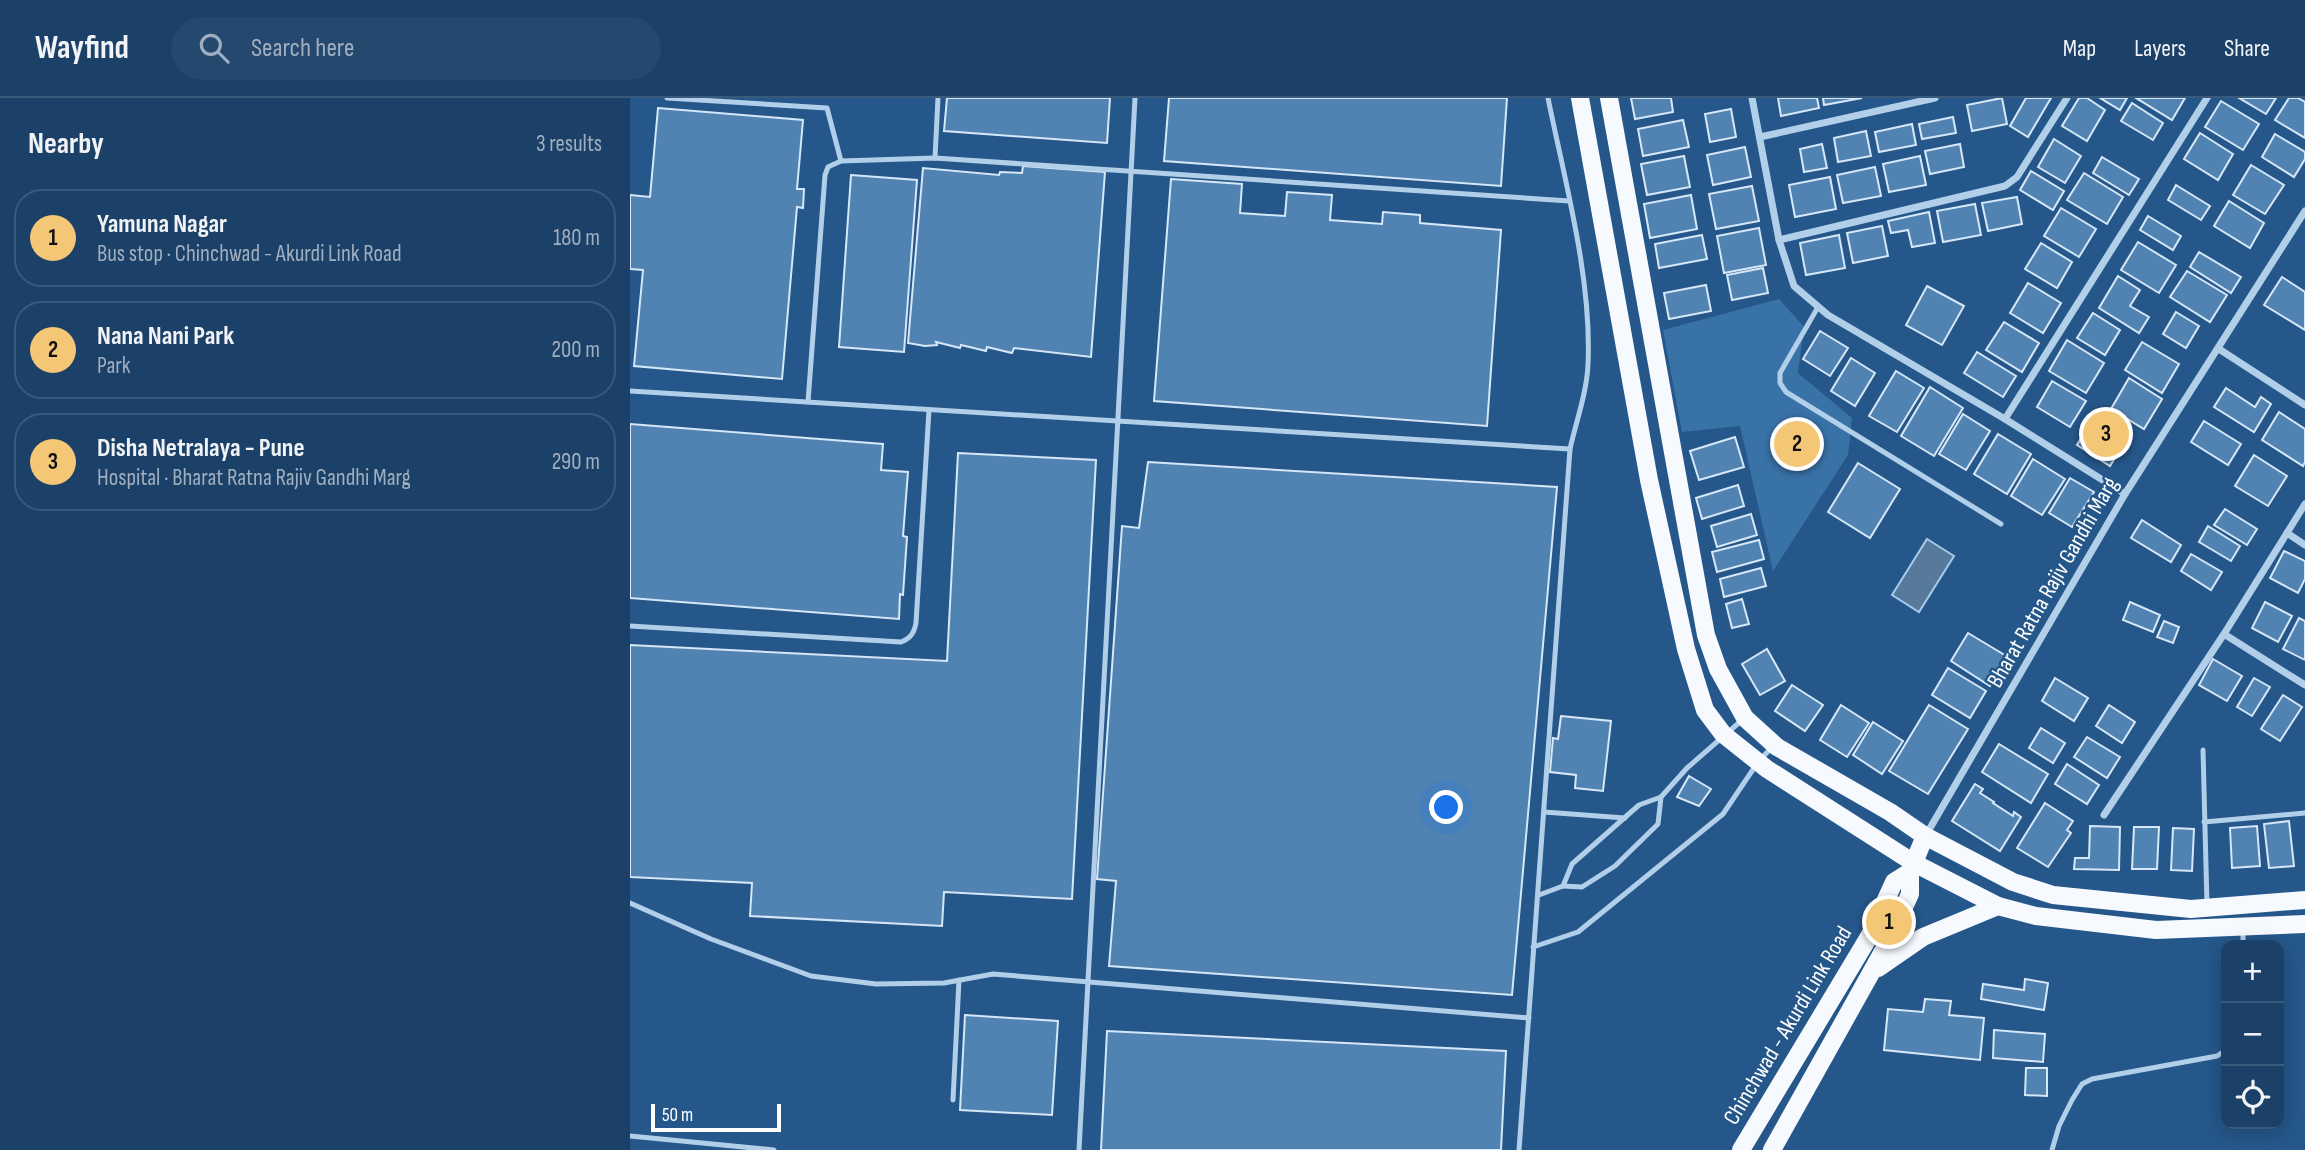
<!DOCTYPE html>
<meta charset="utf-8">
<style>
:root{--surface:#1c4168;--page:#25486e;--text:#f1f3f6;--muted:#a0afc0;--line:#3a5a7c;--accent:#f4c776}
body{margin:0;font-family:"Sofia Sans Condensed",sans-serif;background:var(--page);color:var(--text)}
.controls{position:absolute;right:21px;bottom:21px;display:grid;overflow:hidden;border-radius:14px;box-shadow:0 4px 18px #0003}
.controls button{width:63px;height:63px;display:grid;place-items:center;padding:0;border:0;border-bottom:2px solid var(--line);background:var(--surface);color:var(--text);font:35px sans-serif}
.scale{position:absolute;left:21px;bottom:18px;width:130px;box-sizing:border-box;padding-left:7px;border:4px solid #fff;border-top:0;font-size:19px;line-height:24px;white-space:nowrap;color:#fff;-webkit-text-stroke:5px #25578a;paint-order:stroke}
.you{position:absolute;left:817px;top:710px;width:24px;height:24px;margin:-18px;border:5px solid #fff;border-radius:50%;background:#1a73e8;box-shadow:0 0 0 10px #1a73e833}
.badge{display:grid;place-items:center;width:46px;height:46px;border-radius:50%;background:var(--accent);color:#111;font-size:23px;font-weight:700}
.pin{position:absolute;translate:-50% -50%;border:4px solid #fff;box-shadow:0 2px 7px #0006}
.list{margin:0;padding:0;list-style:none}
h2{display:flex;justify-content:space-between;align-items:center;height:91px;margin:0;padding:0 28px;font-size:30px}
h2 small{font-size:23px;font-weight:400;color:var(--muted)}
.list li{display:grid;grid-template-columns:46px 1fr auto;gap:21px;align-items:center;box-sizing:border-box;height:98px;margin:0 14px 14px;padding:0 14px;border:2px solid var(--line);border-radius:28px}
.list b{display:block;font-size:26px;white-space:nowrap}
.list p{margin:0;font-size:23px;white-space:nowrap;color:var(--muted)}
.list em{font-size:23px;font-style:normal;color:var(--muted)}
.icon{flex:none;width:38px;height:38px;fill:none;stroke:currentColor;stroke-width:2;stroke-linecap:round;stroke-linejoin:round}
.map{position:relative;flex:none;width:1675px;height:1052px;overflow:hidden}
header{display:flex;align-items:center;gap:42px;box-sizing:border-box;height:98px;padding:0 35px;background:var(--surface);border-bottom:2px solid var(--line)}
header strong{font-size:33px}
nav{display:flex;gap:38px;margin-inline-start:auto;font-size:24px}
.search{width:490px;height:63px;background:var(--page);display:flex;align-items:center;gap:18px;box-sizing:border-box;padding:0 24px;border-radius:38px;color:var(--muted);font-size:26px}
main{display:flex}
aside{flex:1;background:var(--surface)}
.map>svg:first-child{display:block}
.green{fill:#3972a6}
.water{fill:#57799c;stroke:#a6caea;stroke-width:2}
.building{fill:#5183b2;stroke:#d6e7f7;stroke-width:2}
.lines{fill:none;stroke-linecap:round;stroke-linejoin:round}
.lane{stroke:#b2cfea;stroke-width:5}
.street{stroke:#b2cfea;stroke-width:7}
.primary{stroke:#f6f9fe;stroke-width:18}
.labels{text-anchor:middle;stroke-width:5;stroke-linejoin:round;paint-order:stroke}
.street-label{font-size:23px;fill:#fff;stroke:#25578a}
</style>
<header>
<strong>Wayfind</strong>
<div class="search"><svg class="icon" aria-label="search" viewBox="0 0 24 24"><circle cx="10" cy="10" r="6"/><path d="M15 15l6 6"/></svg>Search here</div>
<nav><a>Map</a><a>Layers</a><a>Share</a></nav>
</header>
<main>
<aside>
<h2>Nearby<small>3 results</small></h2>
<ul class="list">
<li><span class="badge">1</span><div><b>Yamuna Nagar</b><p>Bus stop · Chinchwad - Akurdi Link Road</p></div><em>180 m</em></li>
<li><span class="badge">2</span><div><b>Nana Nani Park</b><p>Park</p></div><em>200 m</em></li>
<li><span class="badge">3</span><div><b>Disha Netralaya - Pune</b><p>Hospital · Bharat Ratna Rajiv Gandhi Marg</p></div><em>290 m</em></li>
</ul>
</aside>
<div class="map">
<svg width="1675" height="1052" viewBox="0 0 1675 1052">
<rect width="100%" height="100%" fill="#25578a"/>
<polygon class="green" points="1149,201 1174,229 1168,275 1222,320 1218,357 1143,473 1110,328 1052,334 1033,232"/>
<polygon class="water" points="1297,441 1324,458 1289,514 1262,497"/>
<g class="building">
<polygon points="317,0 480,0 477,45 314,33"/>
<polygon points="539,0 877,0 871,88 534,63"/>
<polygon points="1001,0 1041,0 1043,14 1005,21"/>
<polygon points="1148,0 1187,0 1189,10 1151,18"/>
<polygon points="1193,0 1232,0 1194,7"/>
<polygon points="1372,0 1377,26 1342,33 1337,7"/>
<polygon points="1396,0 1421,0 1398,39 1380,28"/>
<polygon points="1449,0 1457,0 1475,12 1457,43 1432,28"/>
<polygon points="1470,0 1497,0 1490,12"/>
<polygon points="1506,0 1555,0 1542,22"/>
<polygon points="1609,0 1646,0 1636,16"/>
<polygon points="1659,0 1668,0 1675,4 1675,40 1645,22"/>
<polygon points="1591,3 1629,26 1613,52 1575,29"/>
<polygon points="1502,5 1533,25 1523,42 1491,23"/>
<polygon points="28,10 173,22 167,91 174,91 173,110 167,109 152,281 4,268 13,172 0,171 0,97 20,99"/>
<polygon points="1101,11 1106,39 1080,44 1075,16"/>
<polygon points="1323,19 1326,35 1292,41 1289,26"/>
<polygon points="1053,22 1059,49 1013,58 1008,31"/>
<polygon points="1282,26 1286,47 1249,54 1245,34"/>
<polygon points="1236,33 1241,58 1208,64 1204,40"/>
<polygon points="1570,35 1603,56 1588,82 1554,61"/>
<polygon points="1645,36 1675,54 1675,61 1664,79 1632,59"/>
<polygon points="1424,41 1451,58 1435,85 1408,69"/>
<polygon points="1192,46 1197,70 1174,74 1170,51"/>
<polygon points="1330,46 1334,69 1300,76 1295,53"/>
<polygon points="1115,49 1121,79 1083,87 1077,57"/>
<polygon points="1054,58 1060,89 1017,97 1011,66"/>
<polygon points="1290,58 1296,87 1259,94 1253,66"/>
<polygon points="1472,59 1509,81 1499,97 1463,75"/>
<polygon points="1621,67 1654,87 1635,116 1603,97"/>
<polygon points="393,68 475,74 461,259 384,250 382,255 357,249 356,253 331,247 330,250 306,244 307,247 295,248 278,245 293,70 369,77 370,74 392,75"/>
<polygon points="1245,69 1251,98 1213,105 1207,77"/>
<polygon points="1401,73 1434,93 1423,112 1390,92"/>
<polygon points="1454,75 1493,99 1477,126 1437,102"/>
<polygon points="221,77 287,82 274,254 209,249"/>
<polygon points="1200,79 1206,111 1165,119 1159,87"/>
<polygon points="541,81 612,86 610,115 655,118 657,94 702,97 700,122 752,126 753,114 790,117 790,125 871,132 857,328 524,303"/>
<polygon points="1546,87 1580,108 1571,122 1538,102"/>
<polygon points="1122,88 1129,123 1086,131 1079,96"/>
<polygon points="1061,97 1067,131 1020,140 1014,106"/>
<polygon points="1387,99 1392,126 1358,133 1352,105"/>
<polygon points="1599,103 1634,125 1620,150 1584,128"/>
<polygon points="1345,106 1351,137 1313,144 1307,113"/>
<polygon points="1431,110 1466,131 1449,159 1414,138"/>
<polygon points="1299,114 1305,145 1282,149 1278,132 1261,135 1258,123"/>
<polygon points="1518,118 1551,138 1543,152 1510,132"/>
<polygon points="1252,128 1258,158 1223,165 1217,135"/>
<polygon points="1129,130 1136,167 1094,175 1087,138"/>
<polygon points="1072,137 1077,161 1029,170 1025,146"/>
<polygon points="1209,137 1215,170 1176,177 1170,145"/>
<polygon points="1508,144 1546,167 1529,195 1491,172"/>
<polygon points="1411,145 1442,164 1427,190 1395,171"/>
<polygon points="1569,154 1611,179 1601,195 1560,169"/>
<polygon points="1133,170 1138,195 1102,202 1097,177"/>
<polygon points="1557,173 1597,197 1580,224 1540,199"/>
<polygon points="1488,178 1510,192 1500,208 1519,219 1509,235 1469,210"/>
<polygon points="1652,179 1675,194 1675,232 1634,207"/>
<polygon points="1398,185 1431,205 1413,235 1380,215"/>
<polygon points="1076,187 1081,213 1039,221 1034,195"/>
<polygon points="1297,188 1334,208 1312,247 1276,227"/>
<polygon points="1546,214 1569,228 1556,250 1533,236"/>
<polygon points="1463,215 1490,232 1475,257 1447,240"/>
<polygon points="1374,224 1409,245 1392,274 1356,252"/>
<polygon points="1190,233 1218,250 1200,278 1173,261"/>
<polygon points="1437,242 1474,265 1456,295 1419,273"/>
<polygon points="1512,244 1549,266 1532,295 1495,272"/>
<polygon points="1347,254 1386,278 1373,299 1334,275"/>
<polygon points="1221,260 1245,275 1225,308 1201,293"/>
<polygon points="1266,273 1294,290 1267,334 1239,318"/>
<polygon points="1499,280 1532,301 1514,331 1481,311"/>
<polygon points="1422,283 1456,303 1440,329 1407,309"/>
<polygon points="1300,289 1333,310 1304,358 1271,338"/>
<polygon points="1596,290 1625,309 1631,299 1641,306 1624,334 1584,309"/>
<polygon points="1649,314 1675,331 1675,364 1673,368 1632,342"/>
<polygon points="1333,316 1360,333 1336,372 1309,356"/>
<polygon points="1464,319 1497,340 1480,368 1447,347"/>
<polygon points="1574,323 1611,346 1598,367 1561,344"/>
<polygon points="0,326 253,346 251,372 278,374 273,438 277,439 273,497 270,496 269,521 0,500"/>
<polygon points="1368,336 1401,356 1377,396 1344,376"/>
<polygon points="1105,339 1114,369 1069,382 1060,353"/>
<polygon points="328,355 466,362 442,801 314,794 312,828 120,818 122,785 0,779 0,547 317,563"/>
<polygon points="1624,357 1657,378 1638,408 1605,388"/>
<polygon points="1403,361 1435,381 1412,417 1381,398"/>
<polygon points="518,364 927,389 882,897 479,868 486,783 467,781 492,428 509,430"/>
<polygon points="1228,365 1270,391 1240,440 1198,414"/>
<polygon points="1440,380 1464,394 1442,429 1419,415"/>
<polygon points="1108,387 1114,408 1072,421 1066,400"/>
<polygon points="1595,411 1627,431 1617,447 1584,427"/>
<polygon points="1121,416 1127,437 1087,449 1081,428"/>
<polygon points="1512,422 1551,447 1541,464 1501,440"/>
<polygon points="1578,428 1610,448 1601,463 1569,444"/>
<polygon points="1129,442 1134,461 1087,474 1082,454"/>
<polygon points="1654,453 1675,463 1675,481 1668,495 1640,480"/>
<polygon points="1561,456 1592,474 1581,492 1551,473"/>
<polygon points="1131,470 1136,488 1094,499 1090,481"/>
<polygon points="1112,501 1119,526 1102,530 1096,506"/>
<polygon points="1500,504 1530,517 1523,534 1493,522"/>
<polygon points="1635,504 1662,518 1648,544 1622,530"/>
<polygon points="1669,520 1675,523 1675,562 1653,551"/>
<polygon points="1534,523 1549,529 1543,545 1527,539"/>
<polygon points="1338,535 1378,559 1360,588 1321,563"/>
<polygon points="1137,551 1155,583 1130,597 1112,566"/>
<polygon points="1583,561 1612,578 1597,603 1569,587"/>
<polygon points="1318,570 1356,593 1340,620 1302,597"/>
<polygon points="1425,580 1458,600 1444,623 1412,603"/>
<polygon points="1624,580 1640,589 1622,618 1607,609"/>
<polygon points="1162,587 1193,607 1175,633 1145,613"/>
<polygon points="1653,597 1672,609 1650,643 1631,631"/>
<polygon points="1211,607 1239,625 1217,659 1190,642"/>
<polygon points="1299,607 1338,631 1298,696 1259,673"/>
<polygon points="1479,607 1505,624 1492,645 1466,628"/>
<polygon points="931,618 981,623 973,693 945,690 946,677 920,674 923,640 928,641"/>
<polygon points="1243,624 1273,643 1252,676 1223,657"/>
<polygon points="1411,630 1435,645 1423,665 1399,650"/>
<polygon points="1457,639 1490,659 1477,680 1444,659"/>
<polygon points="1369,646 1418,676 1401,705 1352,674"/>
<polygon points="1437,666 1469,687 1457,706 1425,686"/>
<polygon points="1059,678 1081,691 1069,708 1047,699"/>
<polygon points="1345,686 1353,691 1350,695 1364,704 1363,705 1383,718 1384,714 1391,719 1370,753 1322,723"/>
<polygon points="1415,705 1443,723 1437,732 1441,735 1418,769 1387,750"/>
<polygon points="1659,723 1664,768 1639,770 1634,726"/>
<polygon points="1460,728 1490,729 1489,772 1444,771 1445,760 1459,760"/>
<polygon points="1627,728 1630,768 1602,770 1600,730"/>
<polygon points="1504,729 1529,729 1527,771 1502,771"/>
<polygon points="1543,730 1564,731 1562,773 1541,772"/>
<polygon points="1395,881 1418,885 1414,912 1351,901 1353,886 1394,892"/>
<polygon points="1295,901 1321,903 1319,917 1354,920 1350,962 1254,952 1258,911 1293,914"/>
<polygon points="335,917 428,923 422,1017 330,1012"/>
<polygon points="1364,932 1415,936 1413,964 1363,960"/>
<polygon points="477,933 876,953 871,1052 471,1052"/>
<polygon points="1396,970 1417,970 1417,998 1395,997"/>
</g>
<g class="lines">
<g class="lane">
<polyline points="37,0 197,10 211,63"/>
<polyline points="305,60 308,0"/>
<polyline points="1188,209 1150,275 1150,285 1156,294 1371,426"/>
<polyline points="0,293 940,351"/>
<polyline points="178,304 195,77 198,69 211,63 305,60 939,103"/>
<path d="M0,528L271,544C281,540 284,535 286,525L299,312"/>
<polyline points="1573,652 1577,807"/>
<polyline points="914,714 995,720"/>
<polyline points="1574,724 1675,715"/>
<polyline points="933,788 952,789 985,768 1028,726 1031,699"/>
<polyline points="909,797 933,788 942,766 1009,707 1031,699 1057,670 1111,623"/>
<polyline points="0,805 81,841 181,878 246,886 314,885 363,876 899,920"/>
<polyline points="1613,847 1613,833"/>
<polyline points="903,849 948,834 1093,716 1128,664 1143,648"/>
<polyline points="323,1002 329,882"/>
<polyline points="0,1038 144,1052"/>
<polyline points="449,1052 505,0"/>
<path d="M889,1052L940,351C946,324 957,294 958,266C962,181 935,84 918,0"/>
<polyline points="1422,1052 1429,1028 1442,1002 1452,986 1462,981 1587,958 1596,952"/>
</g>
<g class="street">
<polyline points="1122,0 1149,142 1164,188 1198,217 1375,321 1495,396"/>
<polyline points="1130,39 1305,0"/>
<polyline points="1149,142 1375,88 1387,79 1437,0"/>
<polyline points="1589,251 1675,307"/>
<polyline points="1375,321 1577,0"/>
<polyline points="1657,435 1675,447"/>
<polyline points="1594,536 1675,587"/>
<polyline points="1474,717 1594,536 1675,406"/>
<polyline points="1296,737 1495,396 1675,113"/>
</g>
<g class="primary">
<polyline points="950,0 1019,382 1056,551 1075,612 1093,636 1137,671 1284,765 1368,808 1406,818 1526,832 1675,826"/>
<polyline points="979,0 1076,537 1088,571 1115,620 1147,649 1260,714 1295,738 1383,784 1423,797 1561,811 1675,802"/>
<polyline points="1248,870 1293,839 1368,808"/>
<polyline points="1111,1052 1240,837 1264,784 1280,774"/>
<polyline points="1142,1052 1256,848 1280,796 1280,774 1295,738"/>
</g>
</g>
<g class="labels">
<g class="street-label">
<text transform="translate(1422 484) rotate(-60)" y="8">Bharat Ratna Rajiv Gandhi Marg</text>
<text transform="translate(1157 927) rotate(-59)" y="8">Chinchwad - Akurdi Link Road</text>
</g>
</g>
</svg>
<div class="controls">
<button>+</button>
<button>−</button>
<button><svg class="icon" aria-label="locate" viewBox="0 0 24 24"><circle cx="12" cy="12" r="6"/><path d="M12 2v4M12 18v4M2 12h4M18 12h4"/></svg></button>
</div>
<div class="scale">50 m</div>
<div class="you"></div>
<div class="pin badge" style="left:1259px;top:824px">1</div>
<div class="pin badge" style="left:1167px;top:346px">2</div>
<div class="pin badge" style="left:1476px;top:336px">3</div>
</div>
</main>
